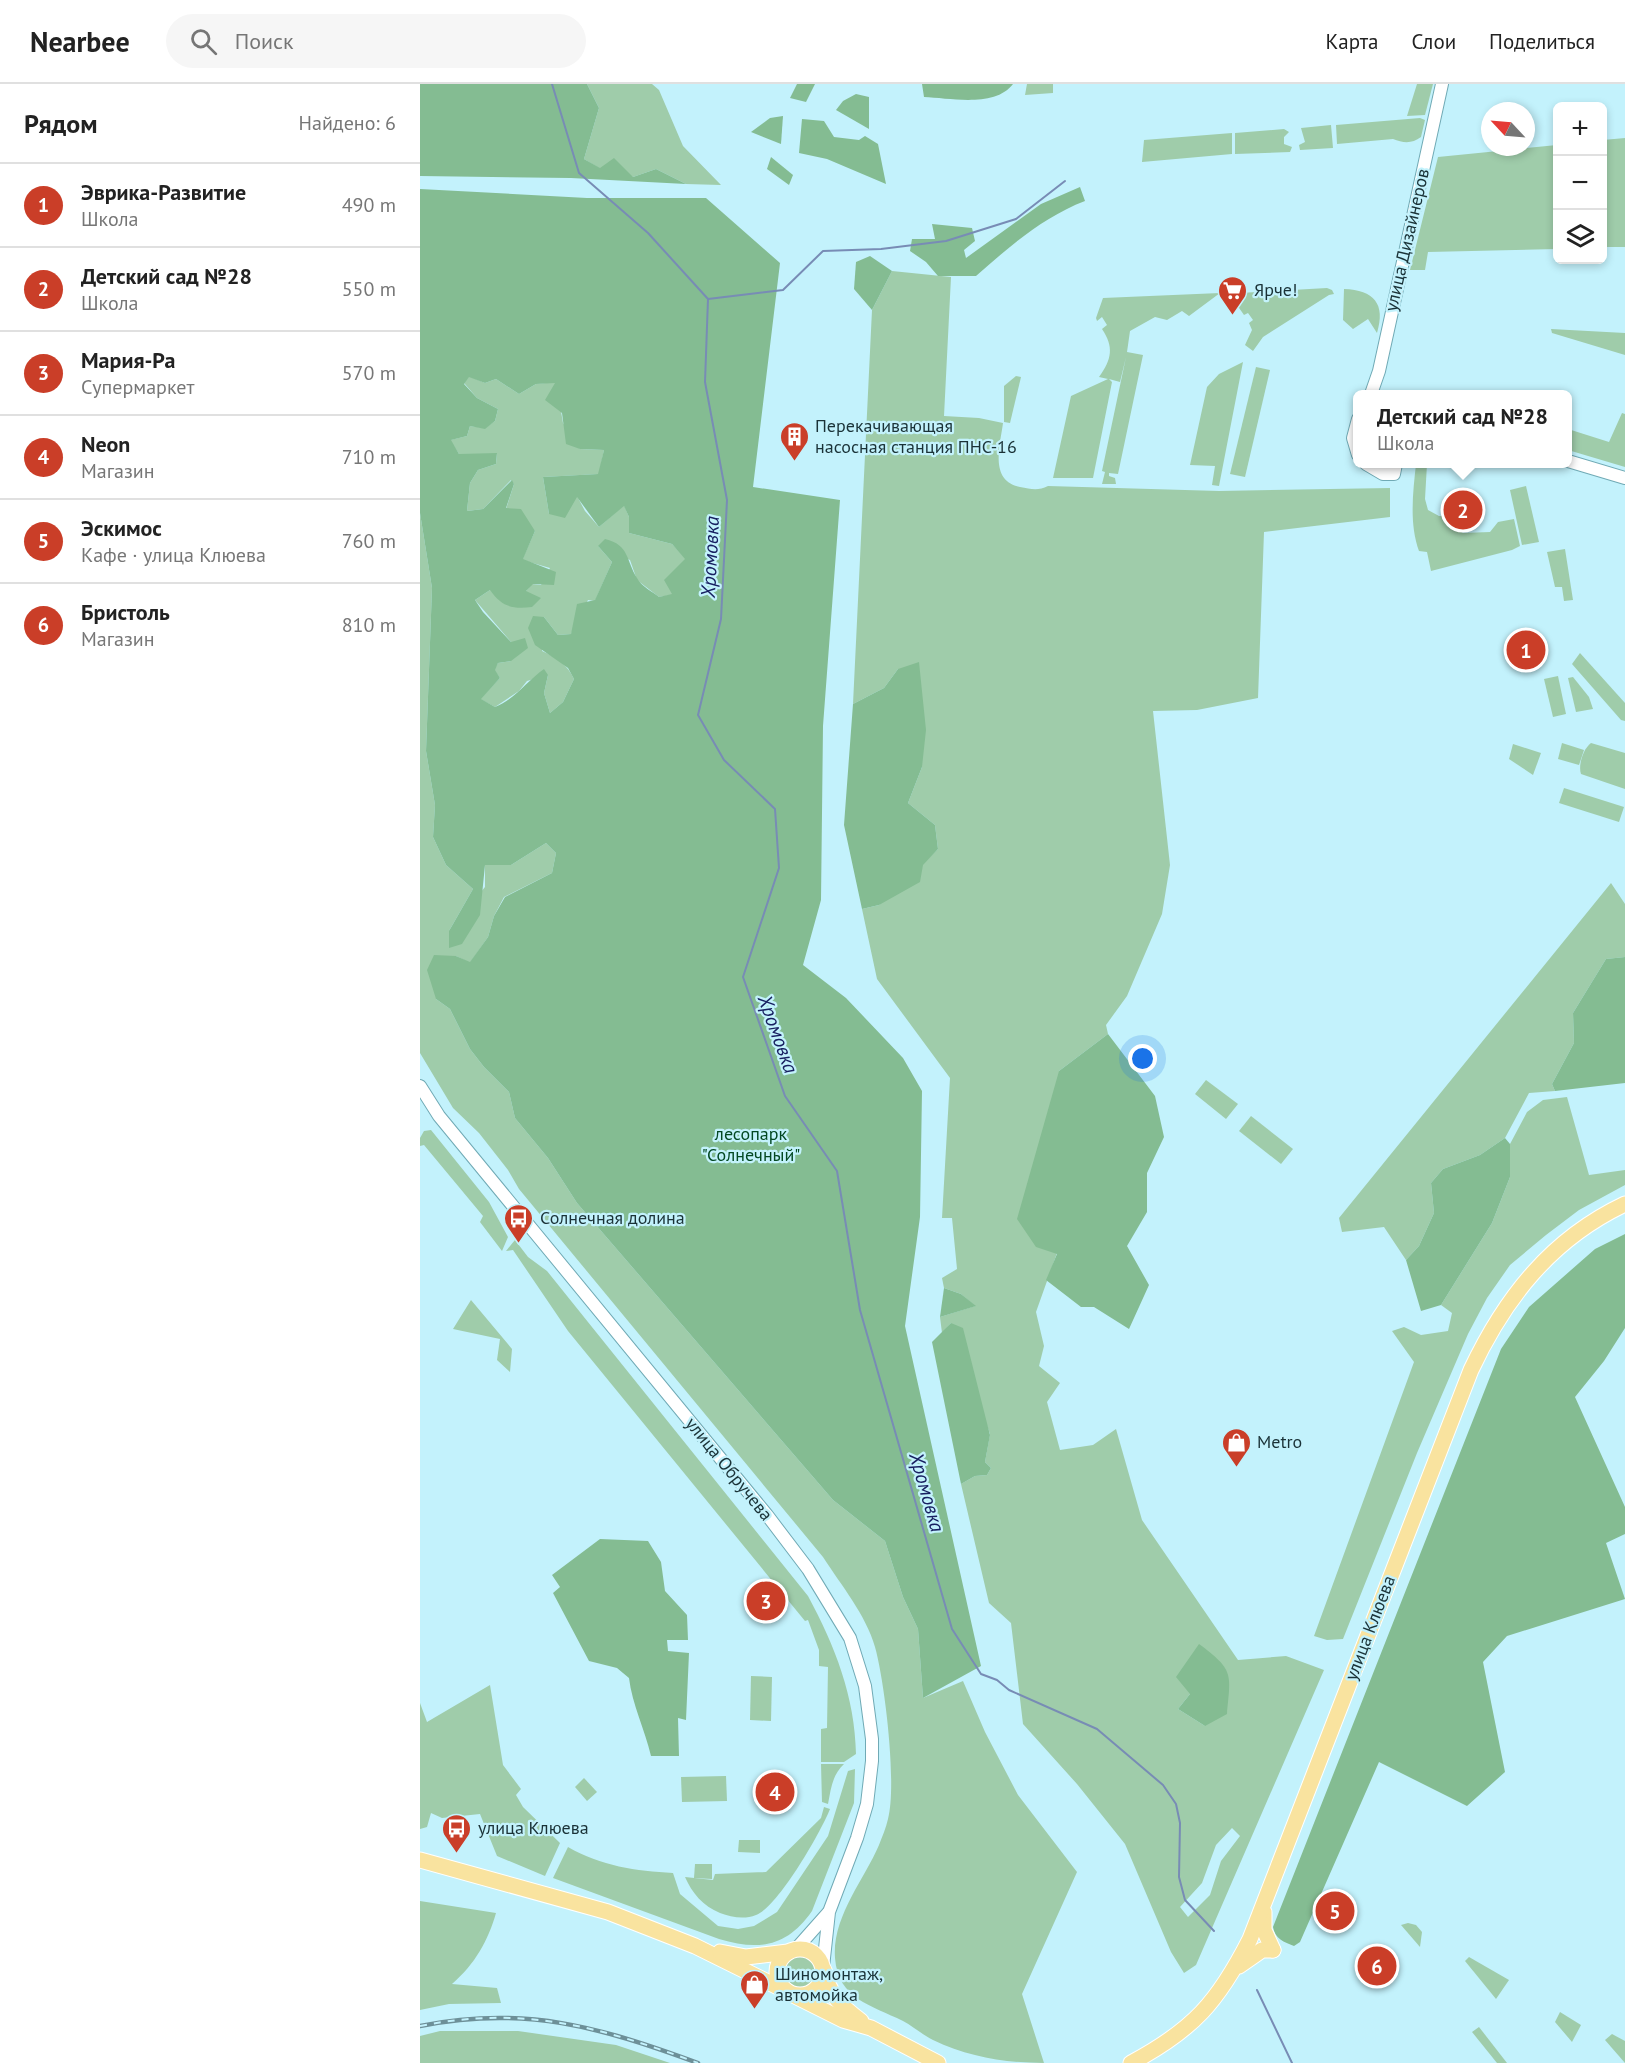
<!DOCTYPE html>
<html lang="ru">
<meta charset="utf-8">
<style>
:root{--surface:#fff;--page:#f6f6f6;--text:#222;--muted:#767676;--line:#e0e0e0;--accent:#ca3e28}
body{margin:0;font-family:"PT Sans",sans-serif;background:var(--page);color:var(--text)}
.controls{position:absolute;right:18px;top:18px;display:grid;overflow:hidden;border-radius:9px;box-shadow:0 3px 9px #0003}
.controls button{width:54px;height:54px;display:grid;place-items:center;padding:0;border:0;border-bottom:2px solid var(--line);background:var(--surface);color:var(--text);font:30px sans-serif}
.compass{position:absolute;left:1061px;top:18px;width:54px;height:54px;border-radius:50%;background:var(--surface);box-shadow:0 3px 9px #0003;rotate:296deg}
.you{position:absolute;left:723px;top:975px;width:21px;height:21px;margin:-15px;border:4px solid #fff;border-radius:50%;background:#1a73e8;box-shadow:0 0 0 9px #1a73e833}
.badge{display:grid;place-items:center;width:39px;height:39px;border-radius:50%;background:var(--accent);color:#fff;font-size:20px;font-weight:700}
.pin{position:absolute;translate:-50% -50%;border:3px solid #fff;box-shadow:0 2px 6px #0006}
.popup{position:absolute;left:933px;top:306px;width:219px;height:78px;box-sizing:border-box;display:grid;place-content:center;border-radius:9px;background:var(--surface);filter:drop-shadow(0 2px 4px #0005);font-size:20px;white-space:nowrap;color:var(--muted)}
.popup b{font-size:22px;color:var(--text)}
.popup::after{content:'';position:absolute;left:50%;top:100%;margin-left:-12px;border:12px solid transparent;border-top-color:var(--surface)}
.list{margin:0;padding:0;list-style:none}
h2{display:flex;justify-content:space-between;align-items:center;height:78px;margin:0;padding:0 24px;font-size:26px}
h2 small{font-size:20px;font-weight:400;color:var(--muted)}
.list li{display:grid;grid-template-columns:39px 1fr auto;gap:18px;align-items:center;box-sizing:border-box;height:84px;padding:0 24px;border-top:2px solid var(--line)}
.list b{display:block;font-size:22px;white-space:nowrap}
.list p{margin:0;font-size:20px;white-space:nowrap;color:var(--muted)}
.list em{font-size:20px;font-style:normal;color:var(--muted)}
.icon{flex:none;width:33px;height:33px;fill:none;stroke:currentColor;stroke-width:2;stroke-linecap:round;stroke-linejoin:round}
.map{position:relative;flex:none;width:1205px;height:1979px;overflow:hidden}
header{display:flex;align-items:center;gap:36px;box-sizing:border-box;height:84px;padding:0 30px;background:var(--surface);border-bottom:2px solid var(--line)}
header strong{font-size:28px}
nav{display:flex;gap:33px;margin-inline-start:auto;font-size:21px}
.search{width:420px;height:54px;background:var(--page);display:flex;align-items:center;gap:15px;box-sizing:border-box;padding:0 21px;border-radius:33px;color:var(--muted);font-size:22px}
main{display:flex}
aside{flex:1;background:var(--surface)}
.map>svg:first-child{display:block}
.green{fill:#9fccaa;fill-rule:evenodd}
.forest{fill:#84bc92;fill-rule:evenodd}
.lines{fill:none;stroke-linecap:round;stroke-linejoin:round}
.stream{stroke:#788cb5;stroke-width:2}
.minor-casing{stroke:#70aab5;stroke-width:14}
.major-casing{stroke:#fff;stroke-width:17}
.minor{stroke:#fff;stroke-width:12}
.major{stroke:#f9e39f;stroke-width:15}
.rail-casing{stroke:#6d9098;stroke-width:4.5}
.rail{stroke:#c3f2fc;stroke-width:2;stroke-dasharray:7;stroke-linecap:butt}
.labels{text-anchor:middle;stroke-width:4.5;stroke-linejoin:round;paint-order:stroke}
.street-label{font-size:18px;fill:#1a3237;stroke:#c3f2fc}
.poi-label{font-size:18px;fill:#1a3237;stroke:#c3f2fc;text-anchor:start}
.park-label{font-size:18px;fill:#034821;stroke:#c3f2fc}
.water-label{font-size:20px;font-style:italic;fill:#182061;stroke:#c3f2fc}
</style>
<header>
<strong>Nearbee</strong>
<div class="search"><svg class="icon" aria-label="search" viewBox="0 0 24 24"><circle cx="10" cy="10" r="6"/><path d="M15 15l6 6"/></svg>Поиск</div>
<nav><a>Карта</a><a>Слои</a><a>Поделиться</a></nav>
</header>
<main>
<aside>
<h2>Рядом<small>Найдено: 6</small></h2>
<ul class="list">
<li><span class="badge">1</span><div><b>Эврика-Развитие</b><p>Школа</p></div><em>490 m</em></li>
<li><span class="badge">2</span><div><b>Детский сад №28</b><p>Школа</p></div><em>550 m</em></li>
<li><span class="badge">3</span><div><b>Мария-Ра</b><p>Супермаркет</p></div><em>570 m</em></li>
<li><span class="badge">4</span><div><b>Neon</b><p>Магазин</p></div><em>710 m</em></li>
<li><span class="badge">5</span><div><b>Эскимос</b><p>Кафе · улица Клюева</p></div><em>760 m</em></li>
<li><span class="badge">6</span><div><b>Бристоль</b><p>Магазин</p></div><em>810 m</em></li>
</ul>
</aside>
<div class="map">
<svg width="1205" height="1979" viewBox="0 0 1205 1979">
<rect width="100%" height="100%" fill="#c3f2fc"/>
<g class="green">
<polygon points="167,0 232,0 239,6 263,62 301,101 266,100 236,85 213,93 179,84 164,75 179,24"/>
<polygon points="607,0 633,0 633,9 605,11"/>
<polygon points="997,0 1013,0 1005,31 987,32"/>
<path d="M1000,34L1005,36L1001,53C992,60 983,59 973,55L917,60L916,41Z"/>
<polygon points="911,41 913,64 880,66 879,61 885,58 881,44"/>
<polygon points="864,45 869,48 864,53 864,60 872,63 870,68 815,70 815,49"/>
<polygon points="812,49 812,70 722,78 724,56"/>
<polygon points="1205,54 1205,163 1183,163 1183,56"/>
<polygon points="1137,61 1137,165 1008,168 1005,186 990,186 1018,73"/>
<path d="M472,187L531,193L524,332L559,334L583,339C580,362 569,397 600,403C611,405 618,407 628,402L799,407L970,404V433L844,448L838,614L777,626L733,627L750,781L742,830L707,912L686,941L688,950L639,987L637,1169L616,1228L624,1262L619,1282L640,1299L627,1318L640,1366L673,1361L696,1345L722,1436L818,1576L866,1572L904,1586L776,1881L764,1889L751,1868L705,1760L657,1700L603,1640L591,1539L569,1519L541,1400L555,1392L567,1391L571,1384L565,1378L570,1350L531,1239L522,1249L520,1233L555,1222L541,1210L524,1204L522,1194L537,1185L532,1134H522L530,994L457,895L442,825L459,821L518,765L515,741L488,719L502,683L478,585L464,604L433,620L452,226ZM770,1610L785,1642L758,1625ZM812,1744L820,1752L801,1777L790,1811L768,1833L760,1823L782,1799L796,1761Z"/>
<polygon points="907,204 912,206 914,210 909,211 843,253 833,267 825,261 832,246 829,239 833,236 828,229 824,231 817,221 819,209"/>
<path d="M924,205C954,206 966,220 957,249L948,235L933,245L923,236Z"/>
<path d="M800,209L769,232L762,227L747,236L735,233L710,247L707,268L723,271L698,390L689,389V392L695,394L696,400H682L685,388L682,387L706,273L700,298L689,295L692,298L673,394H633L651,312L688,295L679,293C692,275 694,263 682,245L687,241L682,233L677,237L676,234L683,214Z"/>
<polygon points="1131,245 1205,249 1205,271 1132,249"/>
<polygon points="823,278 799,402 792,401 795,382 770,381 787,303 799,290"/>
<polygon points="836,283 850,286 825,393 810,390"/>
<path d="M49,292L65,299L76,295L99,310L116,300L136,298L143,339L160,365L184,366L179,390L123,393L129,430L157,412L165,427L179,443L204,421L209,433V449L252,460L266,475L252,511L239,513L217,496L210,476L178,462L192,478L175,517L168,516L151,550L138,551L124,533L122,567C137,574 147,580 154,595L143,618L130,629L124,609L128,591L107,597L99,607L75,623L60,615L80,594L74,586L78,579L91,577V558L55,516L70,506L106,507L112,500L121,501L130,484L102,476L115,447L86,425L94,400L91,396L63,425L47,427L50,399L58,386L76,380L77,370H39L30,356L47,352L50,342L65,344L75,337L78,325L57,314L44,299Z"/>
<polygon points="596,292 601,293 590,339 584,338 584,302"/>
<polygon points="1202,329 1205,330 1205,383 1148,366 1148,345 1189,358"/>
<path d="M996,380H1007L1005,415L1008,426L1019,432H1029L1030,440L1043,449L1070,448L1078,438L1094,435L1100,462L1092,466L1011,487L1007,468L999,467C989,439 993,408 996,380Z"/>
<polygon points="1106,402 1119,458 1102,461 1090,406"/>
<path d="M0,429L12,504L6,667L15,721L13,753L26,781L53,805L29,847L65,803V781H91L126,759L136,769L132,789L84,813L74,832L68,853L50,879L36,872L16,915L30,925L50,965L64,983L89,1008L95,1034L128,1074L157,1119L413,1416L465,1457L483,1513L498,1545L503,1614L543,1597L565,1648L598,1711L657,1788L602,1910L624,1979C585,1979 549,1973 513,1956C503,1951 494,1943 483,1937C451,1921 418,1915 415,1874C412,1833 444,1796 459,1761C462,1753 466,1744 468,1735C477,1700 465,1599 455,1563C446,1531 421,1501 403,1473L99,1105L88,1086L59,1049L33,1024L0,969Z"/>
<polygon points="1145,465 1153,516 1144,517 1142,503 1135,503 1127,468"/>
<polygon points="1160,569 1205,619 1205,637 1201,636 1152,580"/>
<polygon points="1138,592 1146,630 1133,633 1124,595"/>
<polygon points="1153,593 1169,613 1173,625 1156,628 1148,594"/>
<polygon points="1142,659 1164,666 1159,681 1138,675"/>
<path d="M1171,659L1205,669V705L1161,690C1158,681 1163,665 1171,659Z"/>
<polygon points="1093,660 1121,669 1113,691 1089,675"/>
<polygon points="1144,704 1204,723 1199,738 1139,719"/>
<polygon points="1191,799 1205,820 1205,873 1186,875 1153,929 1154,959 1132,1000 1135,1007 1109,1009 1085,1054 1060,1071 1023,1085 1011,1099 1014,1129 999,1162 986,1176 964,1143 922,1148 919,1134"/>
<polygon points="786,996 818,1020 806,1035 775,1010"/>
<polygon points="1147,1013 1169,1091 1205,1086 1205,1101 1159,1126 1126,1151 1090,1181 1067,1214 1048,1250 997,1369 923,1555 907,1556 894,1552 994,1278 972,1247 984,1243 1001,1251 1028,1247 1032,1229 1021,1221 1072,1139 1090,1093 1090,1060 1107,1028 1123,1016"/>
<polygon points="831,1032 873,1065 861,1080 819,1047"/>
<polygon points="11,1046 69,1118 88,1153 82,1167 60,1138 63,1132 4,1061 0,1062 0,1054 4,1047"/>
<path d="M95,1156L108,1173L127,1187L388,1512C415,1562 435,1613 436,1670L424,1678H401V1645L407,1644L408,1583L399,1582V1566L388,1536L385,1537L148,1247L93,1166L86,1167Z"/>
<polygon points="51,1216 92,1265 90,1288 77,1276 80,1255 33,1245"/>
<polygon points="331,1592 352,1593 351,1637 330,1636"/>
<polygon points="70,1601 83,1681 101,1705 96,1711 103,1723 140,1759 125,1792 77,1772 60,1730 22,1734 11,1729 7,1743 0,1745 0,1619 7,1638"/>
<path d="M401,1680H424C412,1691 411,1705 408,1720L402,1718Z"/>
<path d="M435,1685L434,1719L392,1827C367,1863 339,1867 299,1855L133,1794L148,1763C181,1782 216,1787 253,1789L260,1810L298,1842L318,1845L334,1842L357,1828L408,1752L428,1687Z"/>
<polygon points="306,1692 307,1717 262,1718 261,1693"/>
<polygon points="164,1694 177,1708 167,1717 155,1703"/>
<path d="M404,1723L410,1725C401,1748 358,1823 336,1831C324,1836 311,1833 300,1829C283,1822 272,1809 265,1793L293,1796L295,1790L346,1788L401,1734Z"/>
<polygon points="319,1756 340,1756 340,1769 318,1768"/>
<polygon points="275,1780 292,1780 292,1795 274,1794"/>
<path d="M0,1817L76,1829C68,1857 55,1880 32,1900L77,1904L81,1919L29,1920L0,1926Z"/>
<polygon points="988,1839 996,1841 1002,1848 1000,1863 981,1841"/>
<circle cx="380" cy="1888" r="17"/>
<polygon points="1049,1873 1089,1896 1076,1915 1045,1877"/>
<polygon points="1140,1928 1161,1941 1152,1958 1135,1938"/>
<polygon points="1059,1943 1087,1979 1077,1979 1052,1948"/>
<polygon points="20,1947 98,1947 196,1961 250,1979 0,1979 0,1952"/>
<polygon points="1192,1950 1205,1957 1205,1979 1185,1956"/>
</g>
<g class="forest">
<polygon points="0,0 167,0 179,24 164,75 180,84 194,74 213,93 236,85 266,100 151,94 0,92"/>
<polygon points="377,0 395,0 386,18 370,14"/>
<path d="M502,0H593C575,24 530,14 504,13Z"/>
<polygon points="436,10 449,13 449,45 416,26 423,17"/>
<polygon points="363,32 361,60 331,48 350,34"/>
<polygon points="382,35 404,37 414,53 439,56 445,52 458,60 466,100 407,75 379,69"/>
<polygon points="351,73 373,91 369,101 347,85"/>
<path d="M660,103L665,117C623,133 589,163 556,192H518L506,178L490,167L492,155H515L512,140L552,144L555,157L544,166L546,174L621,120Z"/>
<path d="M0,105L167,114H286L360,179L333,403L420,416L403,642L401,816L383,881L426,914L483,974L502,1007L500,1133L485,1242L561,1582L503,1614L498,1545L483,1513L465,1457L413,1416L157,1119L128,1074L95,1034L89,1008L64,983L50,965L30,925L16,915L7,886L14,871L36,872L50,878L68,853L74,832L85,813L132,789L136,769L126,759L91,781H65L60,831L42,860L29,864V847L53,805L26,781L13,753L15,721L6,667L12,504L0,429ZM49,293L65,299L76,295L99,310L116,300L135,299L125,316L142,329L146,360L160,365L184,366L178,390L123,393L129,430L145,434L157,413L179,443L204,422L209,433V449L252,460L265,475L244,496L252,510L239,513C233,508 221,502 217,494C206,477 210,461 185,455L178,462L192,478L175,516L157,520L151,550L138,551L124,533L113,532L108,544L115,561L148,584L154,595L143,618L130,629L124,609L128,591L124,585C107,597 94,616 75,623L61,615L80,594L75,586L78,579L91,577L108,564L105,554L91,558L63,528L55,516L70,506C82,523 92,525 112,523L121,514L106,507L113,500L134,501L136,488L103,475L115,447L101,425L86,424L94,400L92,396L63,425L47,427L50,399L58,386L76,380L77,369L39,370L31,356L47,352L50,342L65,345L75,337L78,325L57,314L44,300Z"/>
<polygon points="450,172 472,187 452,226 434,205 436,178"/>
<polygon points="499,578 506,646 502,683 488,719 515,741 518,765 503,781 500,798 459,821 442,825 424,741 433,620 464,604 478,585"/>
<polygon points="1205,873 1205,999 1135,1007 1132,1000 1154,959 1153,929 1186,875"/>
<polygon points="688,950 735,1012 744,1053 727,1089 727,1128 707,1162 729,1201 709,1245 674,1223 661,1223 626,1196 637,1170 616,1163 597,1135 639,987"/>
<polygon points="1085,1054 1090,1060 1090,1093 1072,1139 1021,1221 1001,1227 986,1176 999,1162 1014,1129 1011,1099 1023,1085 1060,1071"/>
<path d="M1205,1150V1244L1184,1277L1155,1313L1205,1423V1450L1186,1459L1205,1515L1087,1552L1063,1578L1085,1688L1047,1722L959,1678L880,1858L874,1862C864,1858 855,1855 853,1843L1081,1265L1109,1223L1175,1165Z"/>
<polygon points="524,1204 541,1210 556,1222 520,1233"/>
<polygon points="531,1239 543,1244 570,1351 565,1378 571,1384 567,1391 555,1392 541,1400 512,1258"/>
<path d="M180,1455L228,1457L241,1478L245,1507L267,1531L268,1556H247L248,1567L269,1569L266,1636L258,1634L259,1672H231C225,1646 212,1620 209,1594L197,1584L169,1577L133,1509L140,1503L132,1491Z"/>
<path d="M779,1560C814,1586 811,1589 807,1630L785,1642L758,1625L770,1610L756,1593Z"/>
</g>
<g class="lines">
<g class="stream">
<polyline points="132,0 159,89 228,149 288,215 285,298 307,416 301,535 278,631 304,676 355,725 359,784 323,893 365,1012 417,1087 440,1226 532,1545 561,1590 577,1596 589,1606 677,1645 743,1701 756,1720 760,1739 759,1793 765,1816 794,1847"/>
<polyline points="288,215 363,206 403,167 461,165 526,157 596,135 645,97"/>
<polyline points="837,1906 872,1979"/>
</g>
<defs>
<g id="minor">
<polyline points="951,310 959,287 1022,0"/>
<polyline points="938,335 933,354 938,371"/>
<polyline points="1148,377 1205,394"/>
<polyline points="946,380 963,390 974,390 976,380"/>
<polyline points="0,1002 19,1032 347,1431 388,1485 430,1554 445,1602 452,1655 452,1677 447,1720 437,1754 409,1828 403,1883"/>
<polyline points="376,1865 408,1829"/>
</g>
<g id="major">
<polyline points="0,1776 188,1828 275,1862 368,1908"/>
<polyline points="844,1828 844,1846 853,1866"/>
<circle cx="380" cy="1888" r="23"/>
<polyline points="300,1868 326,1873 368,1868"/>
<polyline points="819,1882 842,1866 853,1866"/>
<path d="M404,1886C409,1911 421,1922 441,1937"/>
<polyline points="373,1911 423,1936 451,1944 518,1979"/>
<path d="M711,1979C773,1946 798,1918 830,1855L1051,1286C1085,1214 1131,1155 1205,1120"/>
</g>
</defs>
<use href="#minor" class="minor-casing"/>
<use href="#major" class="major-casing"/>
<use href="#minor" class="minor"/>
<use href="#major" class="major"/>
<defs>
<path id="rail" d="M0,1942C105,1921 180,1943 278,1979"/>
</defs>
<use href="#rail" class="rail-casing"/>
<use href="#rail" class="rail"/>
</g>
<defs>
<symbol id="supermarket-pin" viewBox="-11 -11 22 30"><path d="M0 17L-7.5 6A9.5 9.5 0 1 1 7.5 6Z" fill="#ca3e28" stroke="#c3f2fc"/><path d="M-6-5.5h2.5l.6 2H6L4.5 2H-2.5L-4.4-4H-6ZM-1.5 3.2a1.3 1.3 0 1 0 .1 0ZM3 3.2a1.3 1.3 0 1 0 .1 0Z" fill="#fff"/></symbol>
<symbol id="building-pin" viewBox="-11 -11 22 30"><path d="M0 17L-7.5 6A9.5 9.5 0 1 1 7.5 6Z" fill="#ca3e28" stroke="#c3f2fc"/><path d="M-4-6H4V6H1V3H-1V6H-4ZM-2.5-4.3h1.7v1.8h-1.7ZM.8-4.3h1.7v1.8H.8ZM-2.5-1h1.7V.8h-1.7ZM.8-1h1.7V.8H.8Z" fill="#fff"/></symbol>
<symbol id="bus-pin" viewBox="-11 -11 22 30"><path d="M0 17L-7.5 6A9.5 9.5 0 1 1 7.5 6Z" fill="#ca3e28" stroke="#c3f2fc"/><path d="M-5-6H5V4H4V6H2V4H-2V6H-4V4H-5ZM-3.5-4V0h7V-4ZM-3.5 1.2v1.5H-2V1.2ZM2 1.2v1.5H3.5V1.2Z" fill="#fff"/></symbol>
<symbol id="shop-pin" viewBox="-11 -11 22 30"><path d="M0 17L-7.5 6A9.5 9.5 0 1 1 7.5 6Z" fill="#ca3e28" stroke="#c3f2fc"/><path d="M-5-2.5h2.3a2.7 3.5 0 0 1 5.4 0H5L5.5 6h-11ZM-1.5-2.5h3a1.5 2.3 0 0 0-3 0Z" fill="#fff"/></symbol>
</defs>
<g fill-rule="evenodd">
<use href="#supermarket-pin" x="796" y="190" width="33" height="45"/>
<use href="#building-pin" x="358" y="336" width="33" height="45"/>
<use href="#bus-pin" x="82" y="1118" width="33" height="45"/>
<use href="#shop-pin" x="800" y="1342" width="33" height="45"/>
<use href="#bus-pin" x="20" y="1728" width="33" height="45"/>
<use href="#shop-pin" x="318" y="1884" width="33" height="45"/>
</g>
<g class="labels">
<g class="street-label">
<text transform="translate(987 156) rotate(-77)" y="6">улица Дизайнеров</text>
<text transform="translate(309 1385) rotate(51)" y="6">улица Обручева</text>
<text transform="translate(950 1544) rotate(-69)" y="6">улица Клюева</text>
</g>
<g class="poi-label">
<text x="834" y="212">Ярче!</text>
<text x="395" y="348">Перекачивающая<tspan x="395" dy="21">насосная станция ПНС-16</tspan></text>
<text x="120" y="1140">Солнечная долина</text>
<text x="837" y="1364">Metro</text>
<text x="58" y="1750">улица Клюева</text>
<text x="355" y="1896">Шиномонтаж,<tspan x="355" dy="21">автомойка</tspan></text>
</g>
<g class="park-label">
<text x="331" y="1056">лесопарк<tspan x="331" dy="21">"Солнечный"</tspan></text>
</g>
<g class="water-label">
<text transform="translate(290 473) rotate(-87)" y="7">Хромовка</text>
<text transform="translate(358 950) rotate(70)" y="7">Хромовка</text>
<text transform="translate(507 1408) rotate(74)" y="7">Хромовка</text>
</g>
</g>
</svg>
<div class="controls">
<button>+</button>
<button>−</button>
<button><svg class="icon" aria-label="layers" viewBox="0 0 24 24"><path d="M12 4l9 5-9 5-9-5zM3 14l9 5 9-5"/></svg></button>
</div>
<svg class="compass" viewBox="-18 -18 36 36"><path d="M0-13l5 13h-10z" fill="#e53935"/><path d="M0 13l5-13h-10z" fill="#767676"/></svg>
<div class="you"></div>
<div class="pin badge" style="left:1106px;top:566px">1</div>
<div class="pin badge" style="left:1043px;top:426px">2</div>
<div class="popup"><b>Детский сад №28</b>Школа</div>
<div class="pin badge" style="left:346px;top:1517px">3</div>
<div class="pin badge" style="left:355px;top:1708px">4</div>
<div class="pin badge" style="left:915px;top:1827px">5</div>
<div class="pin badge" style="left:957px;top:1882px">6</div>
</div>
</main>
